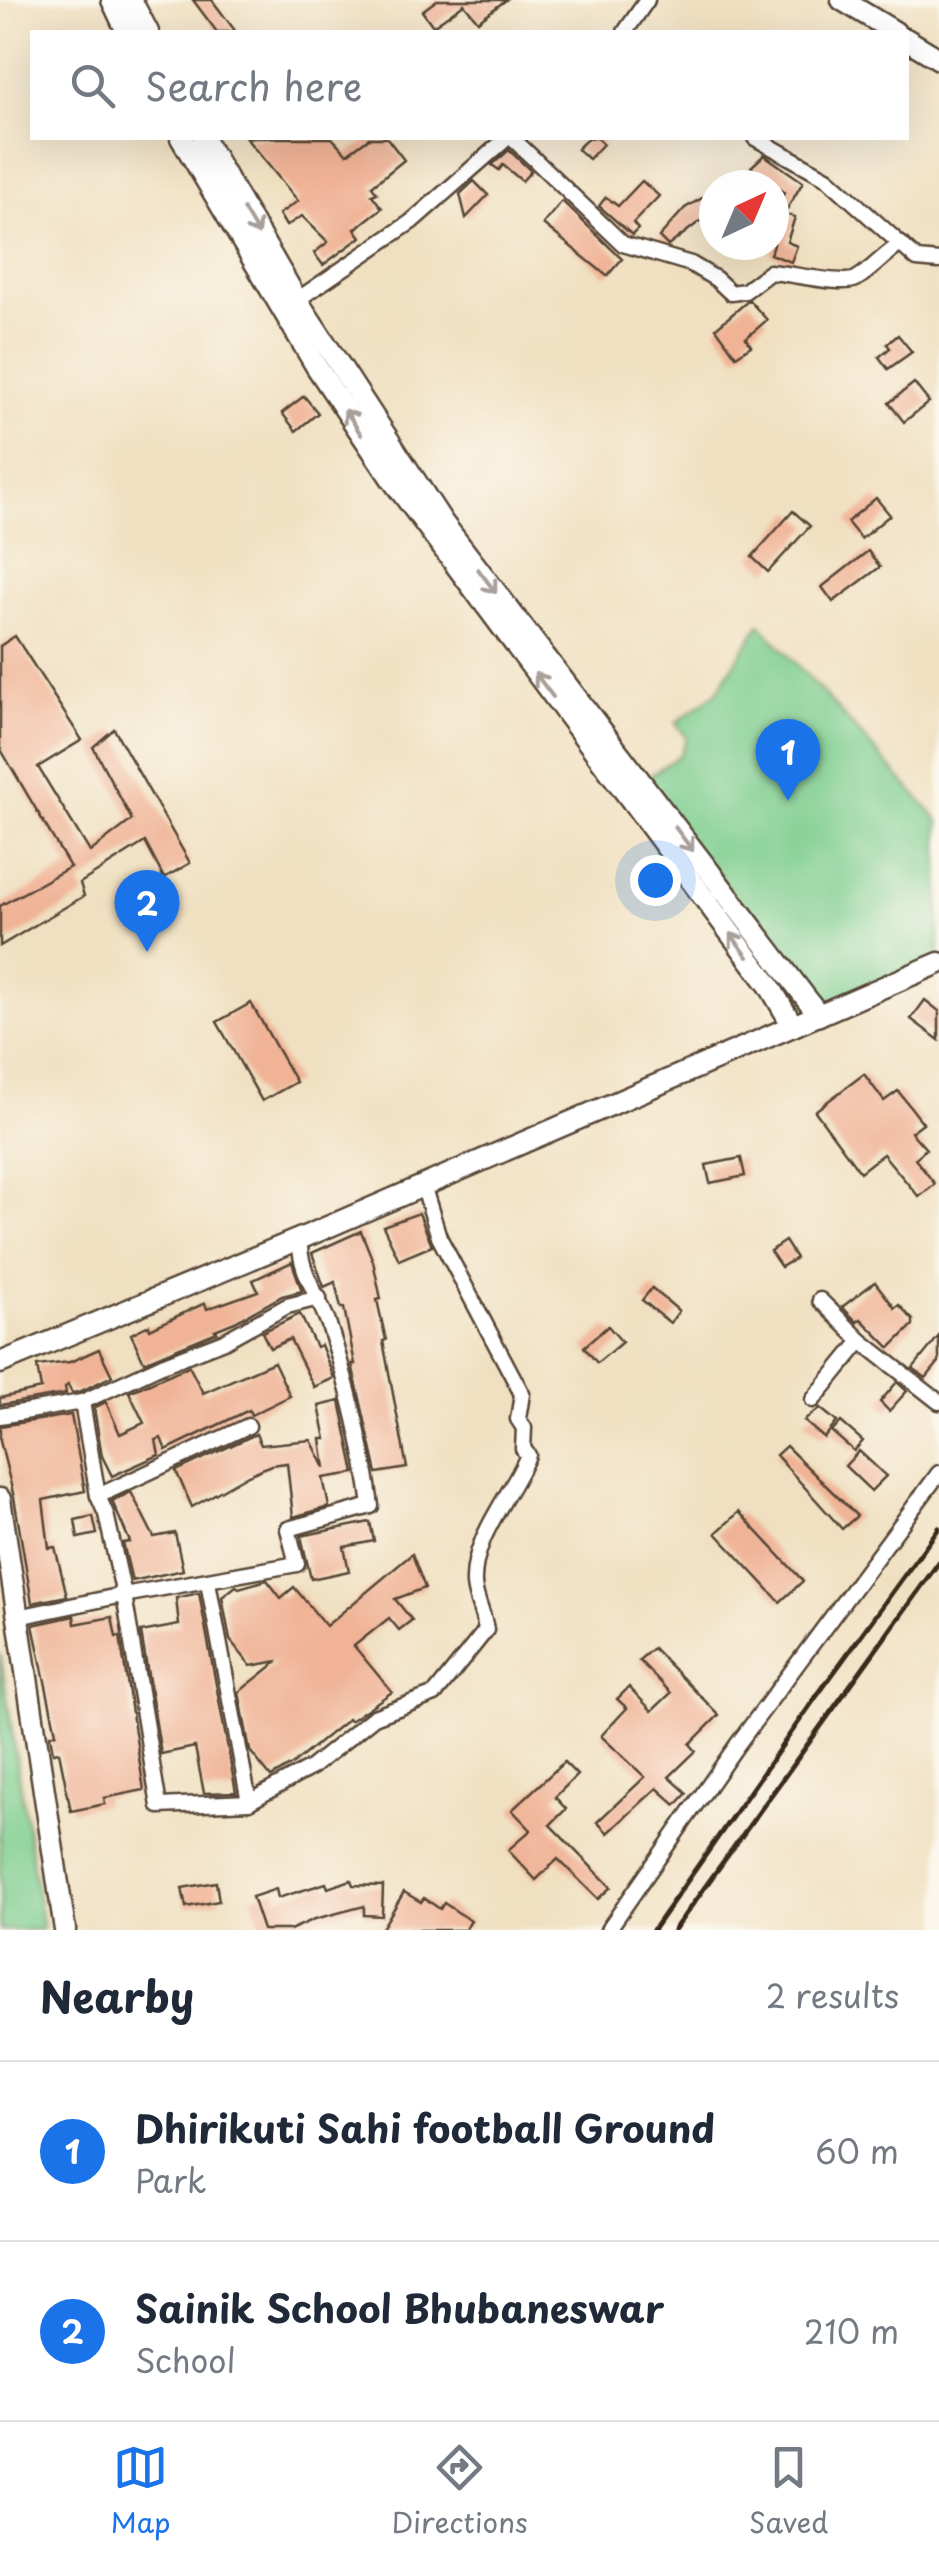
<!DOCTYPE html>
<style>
:root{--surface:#fff;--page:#f6f6f7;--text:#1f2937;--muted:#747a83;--line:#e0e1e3;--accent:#1a73e8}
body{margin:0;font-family:"Playpen Sans",sans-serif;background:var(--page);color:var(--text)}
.compass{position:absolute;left:699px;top:170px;width:90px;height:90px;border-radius:50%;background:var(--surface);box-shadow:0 10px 40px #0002;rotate:44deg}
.you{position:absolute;left:655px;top:880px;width:35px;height:35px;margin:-25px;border:8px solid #fff;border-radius:50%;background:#1a73e8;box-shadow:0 0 0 15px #1a73e833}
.badge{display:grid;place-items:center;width:65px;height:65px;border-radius:50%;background:var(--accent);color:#fff;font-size:32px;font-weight:700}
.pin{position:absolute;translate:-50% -82px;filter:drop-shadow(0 2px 5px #0008)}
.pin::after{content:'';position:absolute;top:52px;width:35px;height:30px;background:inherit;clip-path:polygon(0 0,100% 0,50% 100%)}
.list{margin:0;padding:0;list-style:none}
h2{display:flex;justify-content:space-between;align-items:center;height:130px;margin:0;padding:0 40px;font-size:42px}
h2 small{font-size:32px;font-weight:400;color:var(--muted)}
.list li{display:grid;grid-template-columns:65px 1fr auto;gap:30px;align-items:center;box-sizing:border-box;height:180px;padding:0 40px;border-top:2px solid var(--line)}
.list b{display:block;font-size:38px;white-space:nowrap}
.list p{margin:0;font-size:32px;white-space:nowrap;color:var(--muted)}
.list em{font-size:32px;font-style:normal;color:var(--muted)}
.icon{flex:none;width:55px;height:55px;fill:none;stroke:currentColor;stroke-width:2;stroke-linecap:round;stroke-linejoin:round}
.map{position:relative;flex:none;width:939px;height:1930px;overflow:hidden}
.search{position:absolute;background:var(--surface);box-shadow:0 10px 40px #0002;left:30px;right:30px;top:30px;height:110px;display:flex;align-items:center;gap:25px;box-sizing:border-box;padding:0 35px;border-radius:0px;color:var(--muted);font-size:38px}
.sheet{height:490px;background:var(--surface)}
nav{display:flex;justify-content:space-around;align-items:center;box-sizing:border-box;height:140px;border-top:2px solid var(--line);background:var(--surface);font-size:28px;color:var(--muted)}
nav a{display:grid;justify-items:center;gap:5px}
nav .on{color:var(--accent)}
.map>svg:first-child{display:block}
.green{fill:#7ccd8e;stroke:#5c7c56;stroke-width:2.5}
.building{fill:#f0b396}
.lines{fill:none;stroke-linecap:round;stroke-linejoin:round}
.street-casing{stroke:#564536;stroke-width:19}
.secondary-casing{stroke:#564536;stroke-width:25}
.street{stroke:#fff;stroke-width:14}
.secondary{stroke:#fff;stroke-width:20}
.rail{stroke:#3b2a1e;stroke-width:5}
.oneway{stroke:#a79f9a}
</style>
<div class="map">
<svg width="939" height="1930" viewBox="0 0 939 1930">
<rect width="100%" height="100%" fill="#fbf7ec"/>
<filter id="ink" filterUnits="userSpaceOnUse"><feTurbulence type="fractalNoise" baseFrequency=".01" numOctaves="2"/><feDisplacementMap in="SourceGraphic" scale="20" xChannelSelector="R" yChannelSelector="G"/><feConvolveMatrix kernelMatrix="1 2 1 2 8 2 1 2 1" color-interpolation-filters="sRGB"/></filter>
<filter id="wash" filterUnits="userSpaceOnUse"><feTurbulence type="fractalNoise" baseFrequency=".0048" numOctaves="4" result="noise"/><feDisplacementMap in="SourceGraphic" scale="40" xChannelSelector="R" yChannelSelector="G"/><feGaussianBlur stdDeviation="2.25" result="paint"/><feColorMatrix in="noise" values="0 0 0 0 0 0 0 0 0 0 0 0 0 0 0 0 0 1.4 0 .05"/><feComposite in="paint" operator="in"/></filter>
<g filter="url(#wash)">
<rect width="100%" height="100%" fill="#f0e0c1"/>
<g class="green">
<polygon points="760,624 939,821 939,959 807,1012 639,783 680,755 687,738 676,723 716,693"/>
<polygon points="0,1654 1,1659 43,1930 0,1930"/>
</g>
<g id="blocks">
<g class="building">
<polygon points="193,0 212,0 236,32 217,32"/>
<polygon points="437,0 506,0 478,21 464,4 433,26 422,11"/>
<polygon points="246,138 332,138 347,154 369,138 387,138 404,160 372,186 377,193 372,195 382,208 355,229 361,237 323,265 314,253 328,242 302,216 286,226 279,214 298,201"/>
<polygon points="588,138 597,138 603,144 589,159 577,149"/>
<polygon points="509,150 531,171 522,181 503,165 499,170 492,165"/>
<polygon points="764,155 803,182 784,214 795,217 787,242 797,246 791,262 770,254 774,245 774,223 784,192 763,179 751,167"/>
<polygon points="474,181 488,195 466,218 460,194"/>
<polygon points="642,181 659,196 633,223 638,229 632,235 599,206 606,197 618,206"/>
<polygon points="704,197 713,211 668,246 659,237 685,208"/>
<polygon points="562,201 622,259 607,276 543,224"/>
<polygon points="749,300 767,320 746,338 751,346 736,356 716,328"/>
<polygon points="898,335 912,352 888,369 879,357 890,348 887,344"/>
<polygon points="914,383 929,402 904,422 889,403"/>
<polygon points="304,396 318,413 296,431 282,413"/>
<polygon points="876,498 890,515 861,539 847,522"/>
<polygon points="793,511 810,526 768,572 752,557"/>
<polygon points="868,551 880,567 833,602 822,587"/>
<polygon points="15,636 82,740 38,767 90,852 132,820 93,747 114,729 190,863 164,878 145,842 80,883 84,896 0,946 0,906 70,867 0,748 0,646"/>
<polygon points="925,1000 939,1011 939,1040 911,1019"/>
<polygon points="251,1003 296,1082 262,1101 217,1022"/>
<polygon points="864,1074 884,1101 898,1091 923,1123 911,1132 926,1149 915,1159 935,1184 919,1197 883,1154 860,1172 815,1111"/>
<polygon points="741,1158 745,1176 710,1183 706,1165"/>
<polygon points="419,1213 432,1246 399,1260 383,1226"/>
<polygon points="361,1231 373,1261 381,1299 377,1300 386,1340 383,1341 407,1468 377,1473 352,1364 355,1364 344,1308 341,1308 335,1282 324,1287 312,1253"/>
<polygon points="785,1241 796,1258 781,1267 770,1251"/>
<polygon points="292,1262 302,1291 282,1296 235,1322 215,1330 217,1332 144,1362 131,1334 149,1325 150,1329 205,1303 207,1309 258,1291 253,1280"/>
<polygon points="875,1282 895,1308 899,1305 913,1320 913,1325 890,1348 861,1319 857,1322 842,1307"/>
<polygon points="652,1288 679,1311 670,1323 642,1300"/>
<polygon points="300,1314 316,1347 321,1345 334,1378 314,1387 290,1339 270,1348 262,1332"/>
<polygon points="608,1326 622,1342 597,1363 584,1347"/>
<polygon points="939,1336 939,1362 926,1378 913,1368"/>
<polygon points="99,1349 112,1376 79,1392 72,1393 68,1385 65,1387 66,1394 0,1405 0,1398 41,1389 37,1366 70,1362"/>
<polygon points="274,1362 290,1396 251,1415 249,1410 166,1450 161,1438 156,1440 159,1455 112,1476 102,1456 94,1408 106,1402 120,1434 144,1423 129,1392 189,1366 203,1393"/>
<polygon points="897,1382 907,1391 889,1411 880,1402"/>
<polygon points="340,1401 355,1473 323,1478 329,1507 293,1517 287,1463 271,1465 248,1475 192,1507 176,1471 256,1434 261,1445 311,1440 325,1468 321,1439 326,1439 319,1406"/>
<polygon points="820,1408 837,1422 824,1438 804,1421"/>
<polygon points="71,1415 85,1491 43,1500 49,1548 55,1547 67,1596 32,1603 14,1497 0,1441 0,1426"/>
<polygon points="841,1422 863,1441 854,1451 832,1432"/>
<polygon points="786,1446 857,1516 842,1529 776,1455"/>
<polygon points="859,1451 886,1476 871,1491 845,1466"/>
<polygon points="131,1492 154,1537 175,1533 183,1570 132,1581 123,1543 130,1542 112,1501"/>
<polygon points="739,1512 803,1581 780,1602 716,1533"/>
<polygon points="93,1516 97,1534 78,1538 75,1520"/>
<polygon points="370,1522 374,1541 344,1547 349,1571 311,1579 301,1536"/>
<polygon points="412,1554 425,1588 395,1599 412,1620 399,1630 389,1618 354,1646 392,1692 350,1721 348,1719 293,1764 271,1777 250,1751 239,1692 278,1661 251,1666 230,1640 222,1597 236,1586 239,1588 267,1580 281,1598 294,1587 326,1626"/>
<polygon points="199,1593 236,1792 204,1793 195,1747 161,1754 141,1632 179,1625 176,1598"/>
<polygon points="74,1616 75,1624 112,1617 116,1637 120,1636 144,1790 104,1798 105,1804 71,1811 59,1752 53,1753 50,1735 56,1733 33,1625"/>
<polygon points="653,1648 719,1715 690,1744 696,1751 669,1777 687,1793 676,1805 657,1788 608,1833 597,1822 645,1777 601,1736 627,1708 617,1699 629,1687 652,1711 671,1693 639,1660"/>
<polygon points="564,1762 577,1775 555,1797 566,1809 550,1825 611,1887 598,1899 558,1859 536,1880 508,1850 531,1830 512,1810"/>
<polygon points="351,1880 353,1885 383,1886 382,1916 364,1915 364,1906 315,1919 290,1930 263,1930 252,1897 276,1889 278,1898 326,1883 328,1888"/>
<polygon points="216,1882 219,1901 186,1907 182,1888"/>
<polygon points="404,1892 421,1902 424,1898 440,1909 444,1903 471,1921 465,1930 381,1930"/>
</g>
</g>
</g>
<g filter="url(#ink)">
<use href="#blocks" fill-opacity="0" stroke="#564536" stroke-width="2.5"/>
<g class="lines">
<defs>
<g id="street">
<polyline points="625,32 647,0"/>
<path d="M512,138L623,244L691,264L716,279L731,293L745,291L770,272C790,273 843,286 856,279C872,270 884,254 901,244"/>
<polyline points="755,138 827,178 917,259 939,261"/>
<polyline points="297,300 411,222 507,138"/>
<polyline points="820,1300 861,1341 939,1402"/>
<polyline points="813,1400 861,1341"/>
<polyline points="82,1402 98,1496"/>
<polyline points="0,1416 82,1402 162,1365 224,1341 287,1306 319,1298"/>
<polyline points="208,1582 249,1802 159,1806 124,1595 106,1514 98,1496 248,1426"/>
<path d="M18,1617L118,1596L297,1564L288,1529L371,1506C363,1444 348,1385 329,1325C319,1296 298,1270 300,1239"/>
<path d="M249,1802L312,1767L374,1717L435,1694L486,1630C484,1614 475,1599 474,1584C472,1536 511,1497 528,1455L523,1449L524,1428L518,1419L522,1394L439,1237L423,1185"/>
<polyline points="608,1930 737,1745 939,1473"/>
</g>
<g id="secondary">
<polyline points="112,0 127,32"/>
<polyline points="131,0 148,32"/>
<polyline points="842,0 895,32"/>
<polyline points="906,39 939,59"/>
<polyline points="181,138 316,366 391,478 769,985 793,1026"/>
<polyline points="203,138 297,300 443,523 819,1015"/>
<polyline points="0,1363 316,1232 939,963"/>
<polyline points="0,1499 65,1930"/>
</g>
</defs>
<use href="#street" class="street-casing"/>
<use href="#secondary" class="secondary-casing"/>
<use href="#street" class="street"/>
<use href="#secondary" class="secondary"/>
<g class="rail">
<polyline points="653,1930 816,1697 939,1528"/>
<polyline points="674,1930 939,1562"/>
</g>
</g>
<defs><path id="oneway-shaft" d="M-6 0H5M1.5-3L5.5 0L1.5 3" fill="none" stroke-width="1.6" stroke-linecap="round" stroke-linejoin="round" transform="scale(2.5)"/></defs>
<g class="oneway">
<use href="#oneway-shaft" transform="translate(251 222) rotate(59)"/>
<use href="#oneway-shaft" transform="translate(353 422) rotate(-123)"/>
<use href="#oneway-shaft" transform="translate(487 581) rotate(53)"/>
<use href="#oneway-shaft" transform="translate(544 685) rotate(-127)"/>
<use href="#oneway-shaft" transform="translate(684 839) rotate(53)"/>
<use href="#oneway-shaft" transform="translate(739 945) rotate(-127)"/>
</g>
</g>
</svg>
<svg class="compass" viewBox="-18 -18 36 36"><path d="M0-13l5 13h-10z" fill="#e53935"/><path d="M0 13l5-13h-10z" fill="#747a83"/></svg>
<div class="you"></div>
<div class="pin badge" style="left:788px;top:801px">1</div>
<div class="pin badge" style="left:147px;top:952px">2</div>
<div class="search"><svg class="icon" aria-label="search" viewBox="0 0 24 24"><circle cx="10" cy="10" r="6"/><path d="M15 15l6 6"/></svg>Search here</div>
</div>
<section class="sheet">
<h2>Nearby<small>2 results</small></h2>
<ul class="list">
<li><span class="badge">1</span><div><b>Dhirikuti Sahi football Ground</b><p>Park</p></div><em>60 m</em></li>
<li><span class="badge">2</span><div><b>Sainik School Bhubaneswar</b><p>School</p></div><em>210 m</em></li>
</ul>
</section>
<nav>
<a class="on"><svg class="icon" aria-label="map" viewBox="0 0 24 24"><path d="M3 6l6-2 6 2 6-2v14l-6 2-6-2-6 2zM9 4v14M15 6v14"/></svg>Map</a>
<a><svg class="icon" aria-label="directions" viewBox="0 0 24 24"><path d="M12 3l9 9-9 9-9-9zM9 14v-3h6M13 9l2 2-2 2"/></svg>Directions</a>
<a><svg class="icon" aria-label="saved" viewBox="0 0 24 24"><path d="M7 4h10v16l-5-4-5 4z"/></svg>Saved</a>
</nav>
